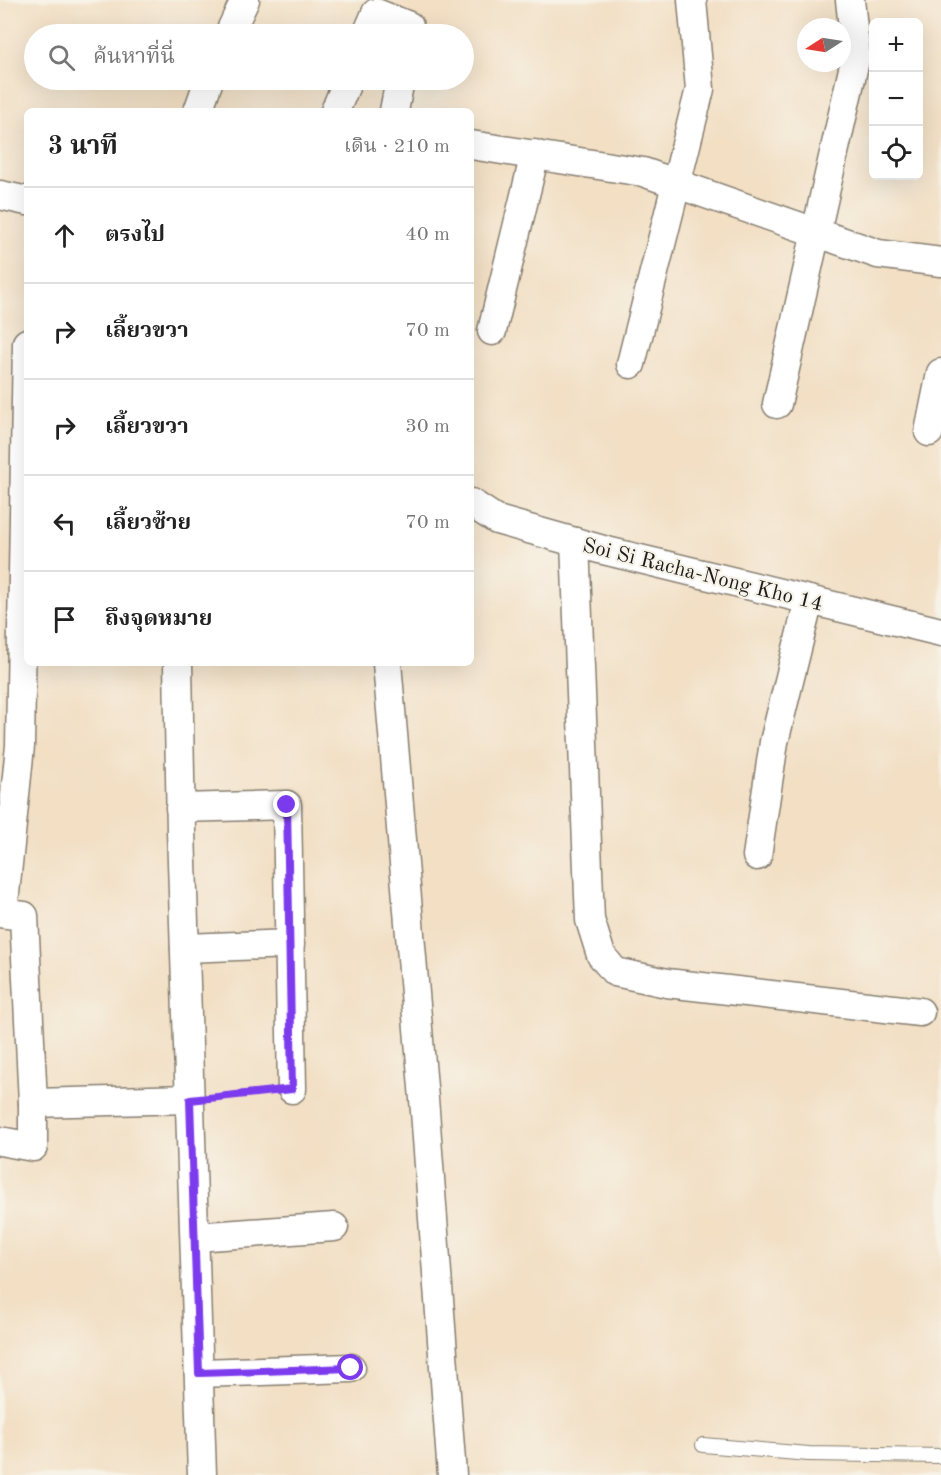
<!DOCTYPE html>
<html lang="th">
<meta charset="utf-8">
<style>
:root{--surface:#fff;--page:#f2f2f2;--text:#222;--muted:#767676;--line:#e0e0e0}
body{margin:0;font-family:"Old Standard TT","Noto Serif Thai",serif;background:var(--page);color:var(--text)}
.controls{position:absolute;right:18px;top:18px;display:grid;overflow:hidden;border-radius:9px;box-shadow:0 6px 24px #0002}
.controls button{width:54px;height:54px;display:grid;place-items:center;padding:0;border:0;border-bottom:2px solid var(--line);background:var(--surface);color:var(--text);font:30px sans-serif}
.compass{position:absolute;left:797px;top:18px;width:54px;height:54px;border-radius:50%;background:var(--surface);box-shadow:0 6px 24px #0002;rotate:258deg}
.stop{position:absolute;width:18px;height:18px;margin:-14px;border:4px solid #7c3aed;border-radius:50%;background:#fff}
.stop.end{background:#7c3aed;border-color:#fff;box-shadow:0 2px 6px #0008}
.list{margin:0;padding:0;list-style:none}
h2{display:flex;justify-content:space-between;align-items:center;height:78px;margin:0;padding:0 24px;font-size:26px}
h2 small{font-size:20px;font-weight:400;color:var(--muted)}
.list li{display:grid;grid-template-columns:39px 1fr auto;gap:18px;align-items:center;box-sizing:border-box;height:96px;padding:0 24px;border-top:2px solid var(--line)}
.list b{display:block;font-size:22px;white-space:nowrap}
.list em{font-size:20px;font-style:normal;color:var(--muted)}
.icon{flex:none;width:33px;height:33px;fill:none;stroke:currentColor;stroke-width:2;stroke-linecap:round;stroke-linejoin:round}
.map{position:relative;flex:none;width:941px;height:1475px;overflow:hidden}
.search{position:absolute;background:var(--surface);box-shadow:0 6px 24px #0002;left:24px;top:24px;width:450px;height:66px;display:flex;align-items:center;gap:15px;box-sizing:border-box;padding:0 21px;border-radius:33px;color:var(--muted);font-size:22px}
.panel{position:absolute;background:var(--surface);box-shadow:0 6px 24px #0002;left:24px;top:108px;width:450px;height:558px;border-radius:9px}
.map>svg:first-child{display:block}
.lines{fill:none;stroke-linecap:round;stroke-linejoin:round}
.service-casing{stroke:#877e70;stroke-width:16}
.minor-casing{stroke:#877e70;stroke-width:31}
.path{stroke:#877e70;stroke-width:4;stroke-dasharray:1.5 4.5;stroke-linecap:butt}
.service{stroke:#fff;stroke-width:14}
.minor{stroke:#fff;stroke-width:28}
.route{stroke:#7c3aed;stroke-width:8}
.labels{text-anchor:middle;stroke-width:4.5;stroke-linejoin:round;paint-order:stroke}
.street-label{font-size:21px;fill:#1c1c1c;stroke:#f7f3e8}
</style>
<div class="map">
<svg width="941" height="1475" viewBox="0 0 941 1475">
<rect width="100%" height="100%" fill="#f7f3e8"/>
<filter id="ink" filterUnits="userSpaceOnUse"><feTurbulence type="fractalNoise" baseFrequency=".0167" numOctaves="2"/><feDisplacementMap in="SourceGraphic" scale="12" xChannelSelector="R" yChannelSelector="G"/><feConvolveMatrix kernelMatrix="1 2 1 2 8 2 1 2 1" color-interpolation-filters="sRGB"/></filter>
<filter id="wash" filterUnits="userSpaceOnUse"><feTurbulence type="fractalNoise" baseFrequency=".008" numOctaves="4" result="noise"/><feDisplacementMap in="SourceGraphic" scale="24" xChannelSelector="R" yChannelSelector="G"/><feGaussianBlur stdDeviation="1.35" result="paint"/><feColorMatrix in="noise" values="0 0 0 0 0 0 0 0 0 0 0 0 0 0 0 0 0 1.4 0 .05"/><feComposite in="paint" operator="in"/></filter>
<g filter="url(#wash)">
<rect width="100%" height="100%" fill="#f2dfc4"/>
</g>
<g filter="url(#ink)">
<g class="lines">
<defs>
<polyline id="service" points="703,1445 809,1454 941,1456"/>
<g id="minor">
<polyline points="229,34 245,0"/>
<polyline points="367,34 376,13 409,26 408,34"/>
<polyline points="198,111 209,80"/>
<polyline points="335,111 348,80"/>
<polyline points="394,111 400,80"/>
<polyline points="471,145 643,172 878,254 941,262"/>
<polyline points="0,195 27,201"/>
<polyline points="492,331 535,154"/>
<polyline points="631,364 700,89 692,0"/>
<polyline points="777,404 856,56 850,0"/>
<polyline points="929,432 941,373"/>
<polyline points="471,503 497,520 603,550 941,632"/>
<polyline points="575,542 590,920 601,955 615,972 667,983 920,1012"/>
<polyline points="178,663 181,831 202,1475"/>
<polyline points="387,663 425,1111 452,1475"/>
<polyline points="180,808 287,805 292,1089"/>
<polyline points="757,856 774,742 809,600"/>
<polyline points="0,913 24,916 33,1103 33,1147 0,1141"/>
<polyline points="3,913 20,746 27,343"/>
<polyline points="185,948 290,944"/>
<polyline points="33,1103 190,1099"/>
<polyline points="195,1237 334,1227"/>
<polyline points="199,1373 351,1368"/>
</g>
</defs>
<use href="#service" class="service-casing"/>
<use href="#minor" class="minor-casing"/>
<polyline class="path" points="215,1097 265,1092"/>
<use href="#service" class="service"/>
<use href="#minor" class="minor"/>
</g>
</g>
<g class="lines" filter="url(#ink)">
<polyline class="route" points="287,805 292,1089 190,1100 199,1373 351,1368"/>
</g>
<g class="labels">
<g class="street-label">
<text transform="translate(703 574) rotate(14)" y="7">Soi Si Racha-Nong Kho 14</text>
</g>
</g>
</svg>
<div class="controls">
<button>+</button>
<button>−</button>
<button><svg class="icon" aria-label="locate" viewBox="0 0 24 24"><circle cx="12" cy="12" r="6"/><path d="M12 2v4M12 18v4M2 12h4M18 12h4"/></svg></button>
</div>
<svg class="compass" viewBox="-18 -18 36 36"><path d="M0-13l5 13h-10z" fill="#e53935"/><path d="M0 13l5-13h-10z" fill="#767676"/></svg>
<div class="stop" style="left:351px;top:1368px"></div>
<div class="stop end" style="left:287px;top:805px"></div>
<div class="search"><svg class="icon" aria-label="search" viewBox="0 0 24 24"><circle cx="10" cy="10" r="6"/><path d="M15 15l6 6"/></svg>ค้นหาที่นี่</div>
<section class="panel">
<h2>3 นาที<small>เดิน · 210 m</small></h2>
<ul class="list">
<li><svg class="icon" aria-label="ahead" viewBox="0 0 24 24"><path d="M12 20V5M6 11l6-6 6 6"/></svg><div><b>ตรงไป</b></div><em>40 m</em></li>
<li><svg class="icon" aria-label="right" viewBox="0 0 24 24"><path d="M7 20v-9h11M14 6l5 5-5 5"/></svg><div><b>เลี้ยวขวา</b></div><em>70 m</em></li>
<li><svg class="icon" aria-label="right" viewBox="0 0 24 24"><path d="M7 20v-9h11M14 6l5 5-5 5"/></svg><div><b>เลี้ยวขวา</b></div><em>30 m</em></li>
<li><svg class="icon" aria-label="left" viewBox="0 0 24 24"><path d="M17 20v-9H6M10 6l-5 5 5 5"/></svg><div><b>เลี้ยวซ้าย</b></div><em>70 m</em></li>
<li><svg class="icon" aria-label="arrive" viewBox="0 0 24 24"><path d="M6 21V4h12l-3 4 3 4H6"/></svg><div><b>ถึงจุดหมาย</b></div></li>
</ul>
</section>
</div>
